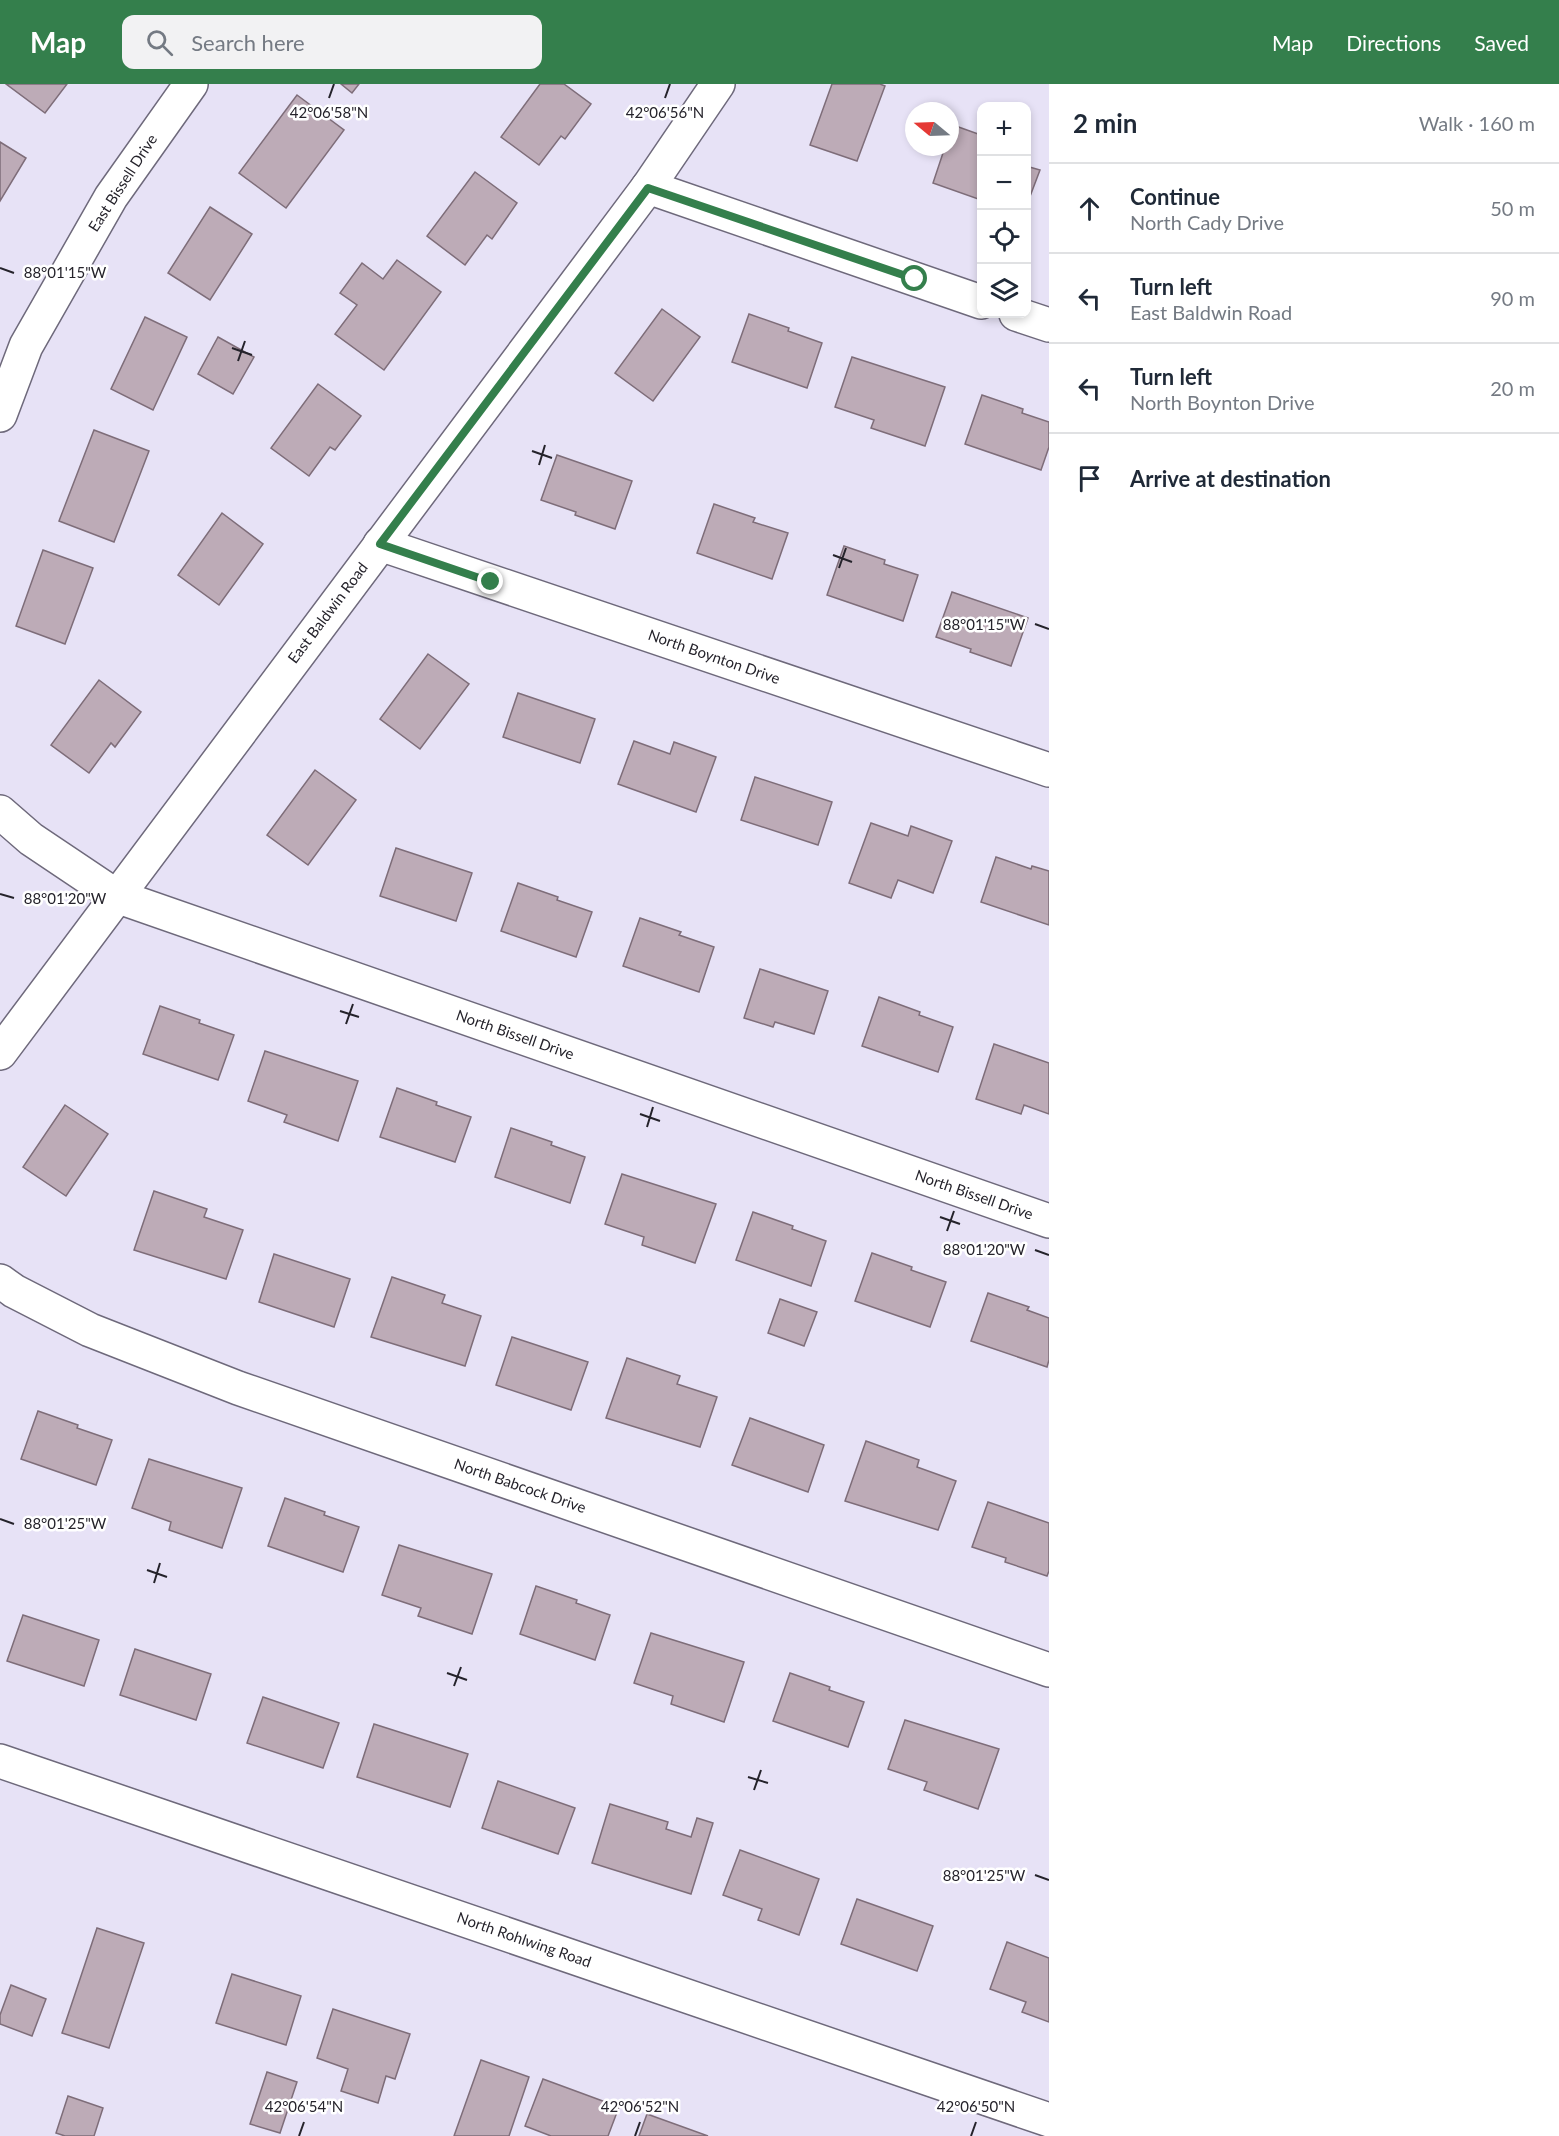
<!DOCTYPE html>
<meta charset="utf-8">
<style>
:root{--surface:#fff;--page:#f2f2f3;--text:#1f2937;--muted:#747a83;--line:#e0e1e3;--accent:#347f4c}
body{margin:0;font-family:Lato,sans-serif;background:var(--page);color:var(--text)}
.controls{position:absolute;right:18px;top:18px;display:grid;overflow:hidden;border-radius:12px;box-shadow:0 3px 9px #0003}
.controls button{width:54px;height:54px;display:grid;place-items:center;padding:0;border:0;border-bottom:2px solid var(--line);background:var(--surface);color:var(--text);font:30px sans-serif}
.compass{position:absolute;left:905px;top:18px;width:54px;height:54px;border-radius:50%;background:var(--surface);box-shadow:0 3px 9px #0003;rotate:289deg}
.stop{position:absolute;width:18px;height:18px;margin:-14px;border:4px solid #347f4c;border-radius:50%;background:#fff}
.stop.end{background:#347f4c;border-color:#fff;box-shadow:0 2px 6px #0008}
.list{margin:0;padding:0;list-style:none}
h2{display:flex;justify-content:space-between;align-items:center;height:78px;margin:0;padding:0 24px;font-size:26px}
h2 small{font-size:20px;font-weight:400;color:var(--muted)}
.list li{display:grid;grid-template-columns:39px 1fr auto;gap:18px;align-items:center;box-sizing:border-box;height:90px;padding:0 24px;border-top:2px solid var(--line)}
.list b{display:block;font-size:22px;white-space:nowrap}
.list p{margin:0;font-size:20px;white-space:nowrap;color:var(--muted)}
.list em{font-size:20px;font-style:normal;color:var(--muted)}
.icon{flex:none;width:33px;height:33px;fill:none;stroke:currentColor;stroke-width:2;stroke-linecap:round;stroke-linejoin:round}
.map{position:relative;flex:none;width:1049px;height:2052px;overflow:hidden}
header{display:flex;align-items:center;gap:36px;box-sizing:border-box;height:84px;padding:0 30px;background:var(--accent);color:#fff}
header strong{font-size:28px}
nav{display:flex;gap:33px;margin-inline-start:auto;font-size:21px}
.search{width:420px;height:54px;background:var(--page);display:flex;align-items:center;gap:15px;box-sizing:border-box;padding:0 21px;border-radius:12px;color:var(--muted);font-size:22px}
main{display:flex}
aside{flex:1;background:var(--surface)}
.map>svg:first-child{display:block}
.building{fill:#bdabb7;stroke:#7e6d79;stroke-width:1.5}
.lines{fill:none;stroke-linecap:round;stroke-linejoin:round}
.minor-casing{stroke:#6e697b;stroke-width:36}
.minor{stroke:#fff;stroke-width:33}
.route{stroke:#347f4c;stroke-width:8}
.ticks{fill:none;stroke:#25232b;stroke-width:2}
.labels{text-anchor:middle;stroke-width:5;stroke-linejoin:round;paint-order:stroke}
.street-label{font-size:15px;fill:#25232b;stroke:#fff}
.ticks-label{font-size:15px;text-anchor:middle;fill:#25232b;stroke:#fff;stroke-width:5;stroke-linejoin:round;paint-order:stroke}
</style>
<header>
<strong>Map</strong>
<div class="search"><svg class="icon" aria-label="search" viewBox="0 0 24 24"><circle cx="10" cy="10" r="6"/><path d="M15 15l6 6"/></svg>Search here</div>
<nav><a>Map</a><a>Directions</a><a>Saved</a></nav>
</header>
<main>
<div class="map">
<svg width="1049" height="2052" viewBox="0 0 1049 2052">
<rect width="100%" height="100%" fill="#e7e2f6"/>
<g class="building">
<polygon points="6,0 67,0 45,29"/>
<polygon points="341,0 359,0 352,9"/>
<polygon points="540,0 564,0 591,20 565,55 561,52 539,81 501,53"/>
<polygon points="832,0 880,0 885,2 857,77 810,61"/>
<polygon points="297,11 344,46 286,124 239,89"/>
<polygon points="953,41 981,51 981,116 933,99 945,63 950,63 950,50"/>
<polygon points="0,58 26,74 0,117"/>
<polygon points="1026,82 1040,86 1026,123"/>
<polygon points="475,88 517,119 492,155 487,151 465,181 427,152"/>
<polygon points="210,123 252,150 210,216 168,189"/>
<polygon points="397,176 441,208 384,286 335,250 357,221 340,209 362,179 383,195"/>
<polygon points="662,225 700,253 653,317 615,289"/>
<polygon points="749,230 789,244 788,247 822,259 807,304 732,278"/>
<polygon points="145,233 187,253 153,326 111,305"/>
<polygon points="218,253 254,273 233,310 198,290"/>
<polygon points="852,273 945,303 925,362 871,344 874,336 835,323"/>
<polygon points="318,300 361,332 335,366 330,363 309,392 271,364"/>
<polygon points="982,311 1023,325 1022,329 1049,338 1049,363 1041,386 965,360"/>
<polygon points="94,346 149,367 114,458 59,437"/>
<polygon points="557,371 632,397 615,445 575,431 576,428 541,416"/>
<polygon points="714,420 755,434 753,438 788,449 772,495 697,469"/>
<polygon points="222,429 263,460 219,521 178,491"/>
<polygon points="844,462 885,476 884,480 918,491 903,537 827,511"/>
<polygon points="43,466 93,484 65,560 16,542"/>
<polygon points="952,508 1028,534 1011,582 970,568 971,565 936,553"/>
<polygon points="428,570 469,600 420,665 380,635"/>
<polygon points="99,596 141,628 115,663 111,659 89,689 51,661"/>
<polygon points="518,609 595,635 580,679 503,653"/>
<polygon points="634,657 670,670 674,658 716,673 696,728 618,700"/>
<polygon points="315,686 356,716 308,781 267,751"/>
<polygon points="755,693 832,718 818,761 741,736"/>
<polygon points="871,739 908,752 911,742 952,757 933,809 898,796 891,814 849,799"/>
<polygon points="396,764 472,789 456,837 380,812"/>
<polygon points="996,773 1031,785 1032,782 1049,787 1049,841 981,818"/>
<polygon points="518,799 558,813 557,816 592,828 576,873 501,847"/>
<polygon points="640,834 681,848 679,851 714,863 699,908 623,882"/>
<polygon points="760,885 828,907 814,950 775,938 773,943 744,934"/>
<polygon points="879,913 920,928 919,931 953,943 938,988 862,962"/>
<polygon points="160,922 200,936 199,939 234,951 218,996 143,970"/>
<polygon points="994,960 1049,979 1049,1030 1024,1021 1021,1030 976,1015"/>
<polygon points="265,967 358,997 338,1057 284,1038 287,1031 248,1017"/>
<polygon points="397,1004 437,1018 436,1021 471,1033 455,1078 380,1053"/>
<polygon points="65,1021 108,1050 66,1112 23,1083"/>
<polygon points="511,1044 552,1058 551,1061 585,1073 570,1119 495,1093"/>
<polygon points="622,1090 716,1120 695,1179 642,1161 644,1153 605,1140"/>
<polygon points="154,1107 207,1125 204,1133 243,1146 226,1195 134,1166"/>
<polygon points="753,1128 793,1142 792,1145 826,1157 811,1202 736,1176"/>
<polygon points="872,1169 912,1183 911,1186 946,1198 930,1243 855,1217"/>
<polygon points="274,1170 350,1195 334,1243 259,1218"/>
<polygon points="392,1193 445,1211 442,1219 481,1232 465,1282 371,1253"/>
<polygon points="988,1209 1029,1223 1027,1226 1049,1234 1049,1276 1047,1283 971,1257"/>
<polygon points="780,1215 817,1228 804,1262 768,1249"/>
<polygon points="512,1253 588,1278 571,1326 496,1301"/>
<polygon points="627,1274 680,1292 677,1300 717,1313 700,1363 606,1334"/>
<polygon points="38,1327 78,1341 77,1344 112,1356 96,1401 21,1375"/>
<polygon points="750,1334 824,1361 808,1408 732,1381"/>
<polygon points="866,1357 919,1376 917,1383 956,1397 938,1446 845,1417"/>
<polygon points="149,1375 242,1404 222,1464 169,1446 171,1438 132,1424"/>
<polygon points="285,1414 325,1428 324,1431 359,1443 343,1488 268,1462"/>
<polygon points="988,1418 1049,1439 1049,1487 1047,1492 1005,1478 1006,1474 972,1463"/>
<polygon points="399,1461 492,1490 472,1550 418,1532 421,1524 382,1511"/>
<polygon points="536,1502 577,1516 576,1519 610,1531 595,1576 520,1550"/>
<polygon points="23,1531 99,1556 84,1602 7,1577"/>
<polygon points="651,1549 744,1578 724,1638 671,1620 673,1612 634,1599"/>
<polygon points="135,1565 211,1590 196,1636 120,1611"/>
<polygon points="790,1589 830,1603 829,1606 864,1618 848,1663 773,1637"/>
<polygon points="263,1613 339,1639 323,1684 247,1659"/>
<polygon points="905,1636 999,1665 978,1725 924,1706 927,1698 888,1685"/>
<polygon points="374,1640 468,1670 450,1723 357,1693"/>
<polygon points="498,1697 575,1724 558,1770 482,1744"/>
<polygon points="610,1720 668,1738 666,1745 691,1753 697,1734 713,1739 691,1810 592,1779"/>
<polygon points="740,1766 819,1795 799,1851 758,1836 762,1825 723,1811"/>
<polygon points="857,1815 933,1842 917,1887 841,1860"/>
<polygon points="97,1844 144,1859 109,1964 62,1949"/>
<polygon points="1007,1858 1049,1874 1049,1938 1022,1928 1026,1918 990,1905"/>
<polygon points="232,1890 301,1912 286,1961 216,1939"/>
<polygon points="11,1901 46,1915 32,1952 0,1940 0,1931"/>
<polygon points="333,1925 410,1950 395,1995 386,1992 378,2019 341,2007 348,1985 317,1974"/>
<polygon points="481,1976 529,1993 509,2052 454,2052"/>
<polygon points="267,1988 297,1998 280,2049 250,2040"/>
<polygon points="543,1995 619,2023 608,2052 551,2052 525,2042"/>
<polygon points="68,2012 103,2024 94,2052 65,2052 56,2049"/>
<polygon points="647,2030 708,2052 639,2052"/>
</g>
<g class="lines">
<defs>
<g id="minor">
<polyline points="648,103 981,218"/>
<polyline points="1016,230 1049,241"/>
<polyline points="0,331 26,262 111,113 191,0"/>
<polyline points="380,460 1049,686"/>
<polyline points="0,728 31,755 116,812 1049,1137"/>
<polyline points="0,969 648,103 718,0"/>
<polyline points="0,1197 14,1207 90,1246 238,1304 1049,1586"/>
<polyline points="0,1677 1049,2036"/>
</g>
</defs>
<use href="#minor" class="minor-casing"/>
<use href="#minor" class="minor"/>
</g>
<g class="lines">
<polyline class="route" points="491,498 380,460 648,104 915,195"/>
</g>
<path class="ticks" d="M329,14L334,0M665,14L670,0M0,184L14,189M232,264L252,271M238,277L245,257M532,367L552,374M539,381L545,361M833,471L852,478M839,484L846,464M1035,540L1049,545M0,810L14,814M340,927L359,933M346,940L353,920M640,1030L660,1037M647,1043L653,1023M940,1133L960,1140M947,1147L954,1127M1035,1166L1049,1171M0,1435L14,1440M147,1486L167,1493M154,1499L160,1479M447,1589L467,1596M454,1602L461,1583M748,1693L768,1699M754,1706L761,1686M1035,1791L1049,1796M299,2052L304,2038M635,2052L640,2038M971,2052L976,2038"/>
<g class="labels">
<g class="street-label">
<text transform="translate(123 99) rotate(-57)" y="5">East Bissell Drive</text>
<text transform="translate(328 529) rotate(-53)" y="5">East Baldwin Road</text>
<text transform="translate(714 573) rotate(19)" y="5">North Boynton Drive</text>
<text transform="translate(515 951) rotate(19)" y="5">North Bissell Drive</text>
<text transform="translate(974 1111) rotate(19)" y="5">North Bissell Drive</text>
<text transform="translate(520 1402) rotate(19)" y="5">North Babcock Drive</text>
<text transform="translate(524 1856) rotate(19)" y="5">North Rohlwing Road</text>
</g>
</g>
<g class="ticks-label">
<text x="329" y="34">42°06'58"N</text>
<text x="665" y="34">42°06'56"N</text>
<text x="65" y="194">88°01'15"W</text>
<text x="984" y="546">88°01'15"W</text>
<text x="65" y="820">88°01'20"W</text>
<text x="984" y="1171">88°01'20"W</text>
<text x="65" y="1445">88°01'25"W</text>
<text x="984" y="1797">88°01'25"W</text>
<text x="304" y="2028">42°06'54"N</text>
<text x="640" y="2028">42°06'52"N</text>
<text x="976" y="2028">42°06'50"N</text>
</g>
</svg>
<div class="controls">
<button>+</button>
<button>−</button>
<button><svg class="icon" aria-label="locate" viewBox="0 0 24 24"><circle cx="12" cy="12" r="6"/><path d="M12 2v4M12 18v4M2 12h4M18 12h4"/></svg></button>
<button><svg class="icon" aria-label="layers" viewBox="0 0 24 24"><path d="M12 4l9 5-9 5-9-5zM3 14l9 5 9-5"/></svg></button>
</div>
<svg class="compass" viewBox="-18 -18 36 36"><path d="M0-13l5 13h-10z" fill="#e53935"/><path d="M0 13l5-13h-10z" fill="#747a83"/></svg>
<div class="stop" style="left:915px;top:195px"></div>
<div class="stop end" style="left:491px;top:498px"></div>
</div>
<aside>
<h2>2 min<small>Walk · 160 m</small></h2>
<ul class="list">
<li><svg class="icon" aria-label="ahead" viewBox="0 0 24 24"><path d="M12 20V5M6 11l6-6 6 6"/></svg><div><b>Continue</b><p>North Cady Drive</p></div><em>50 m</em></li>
<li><svg class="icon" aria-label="left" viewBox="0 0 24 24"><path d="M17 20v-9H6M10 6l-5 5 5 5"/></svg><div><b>Turn left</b><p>East Baldwin Road</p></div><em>90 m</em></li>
<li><svg class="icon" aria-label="left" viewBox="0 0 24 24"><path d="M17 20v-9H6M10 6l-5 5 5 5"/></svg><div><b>Turn left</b><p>North Boynton Drive</p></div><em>20 m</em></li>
<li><svg class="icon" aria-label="arrive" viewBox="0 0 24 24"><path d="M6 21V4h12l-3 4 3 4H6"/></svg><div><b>Arrive at destination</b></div></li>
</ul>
</aside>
</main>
